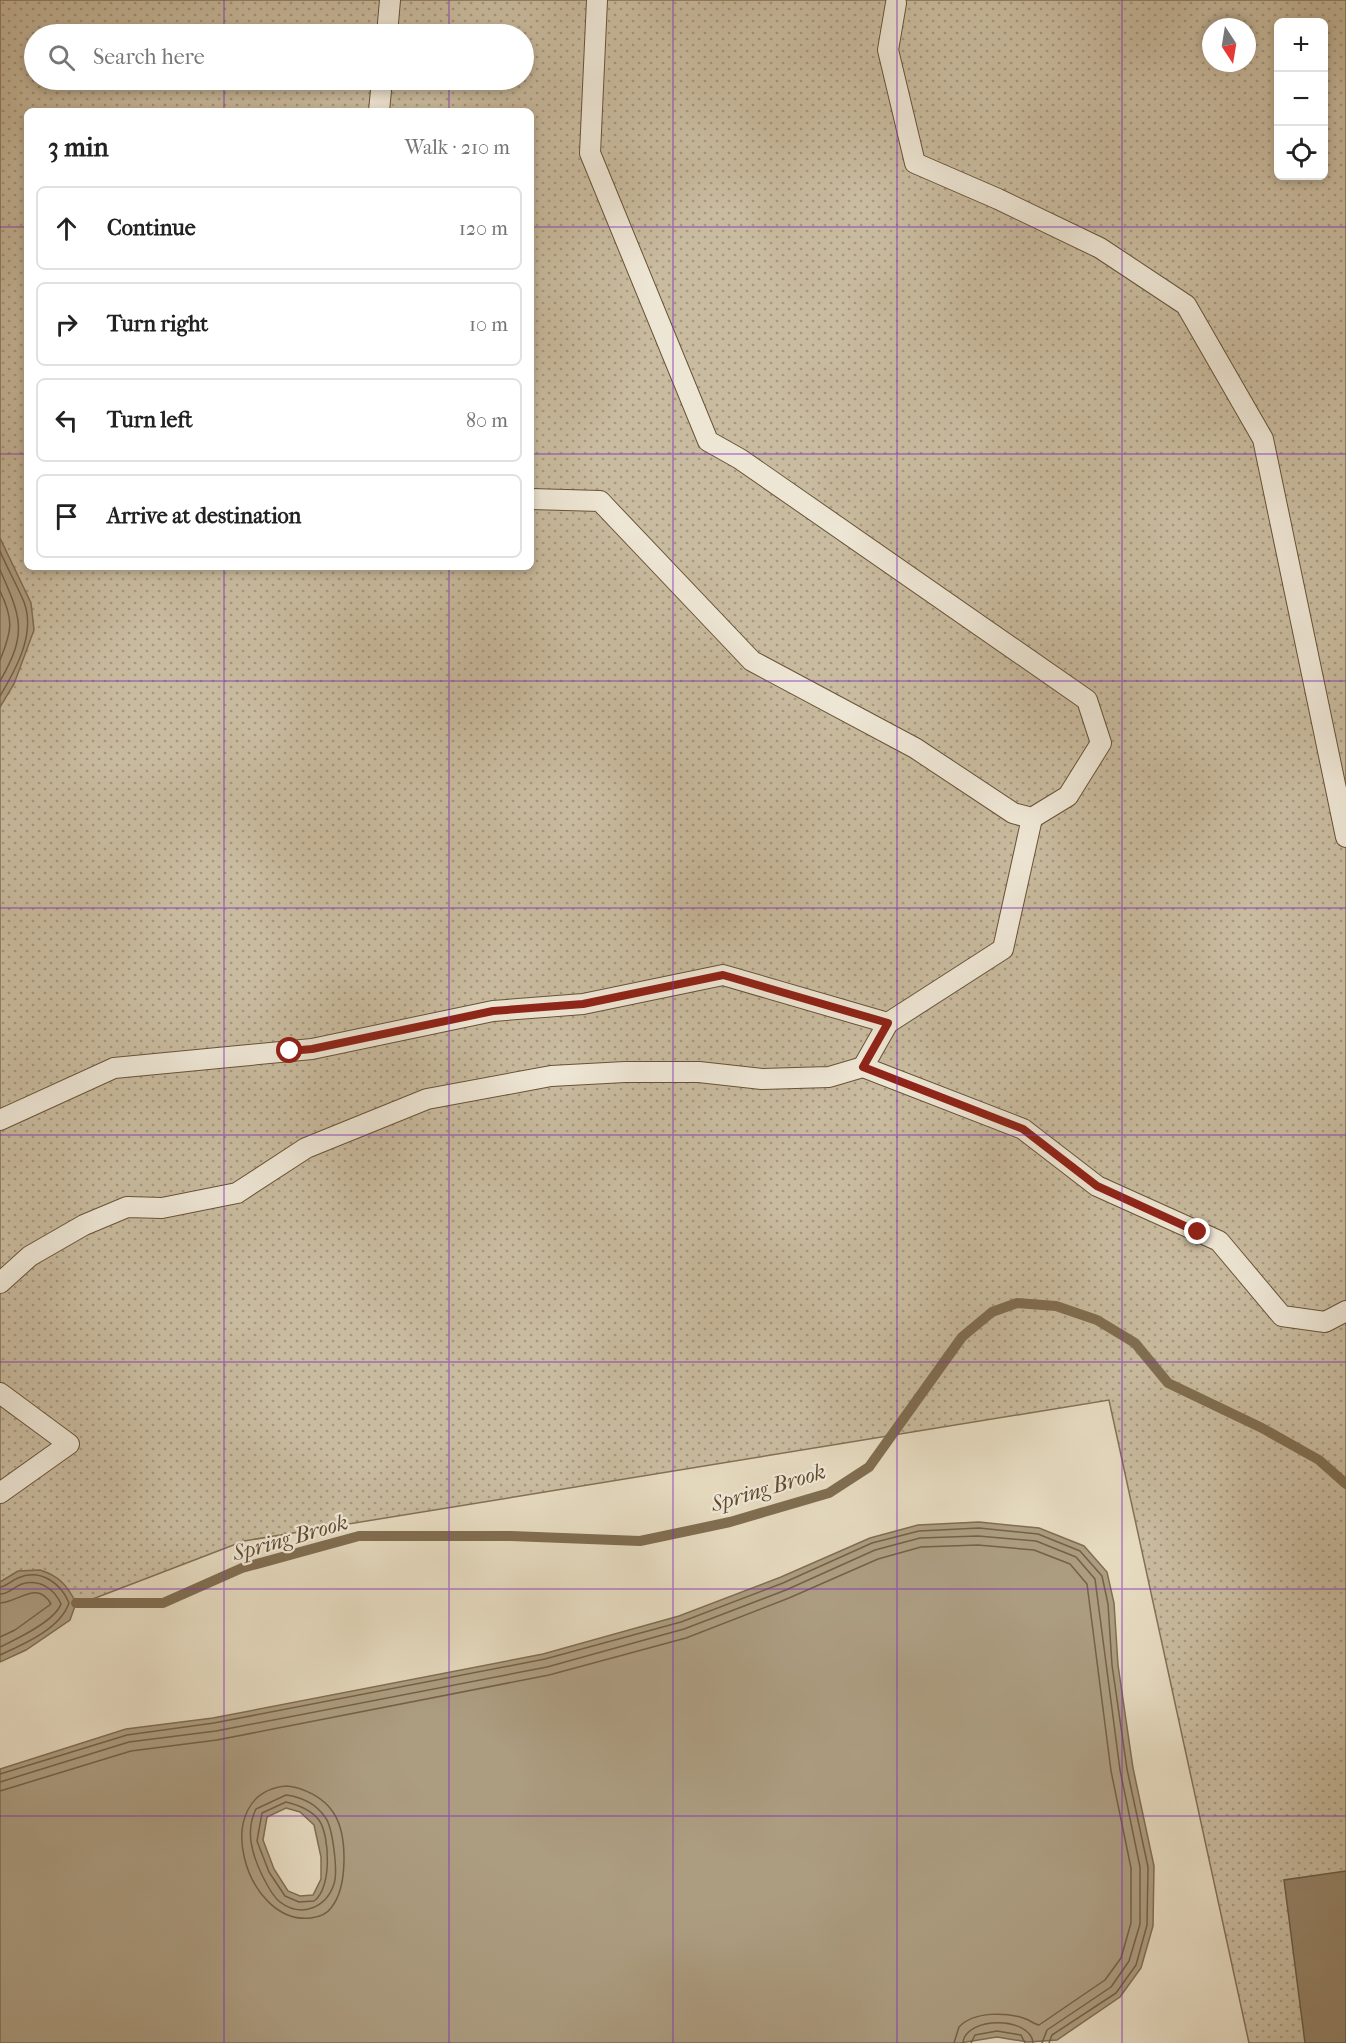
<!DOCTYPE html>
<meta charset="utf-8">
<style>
:root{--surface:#fff;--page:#f6f6f6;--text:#222;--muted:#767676;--line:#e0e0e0}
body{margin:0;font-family:"IM FELL French Canon",serif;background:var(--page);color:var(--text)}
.controls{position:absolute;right:18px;top:18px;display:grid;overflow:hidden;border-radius:9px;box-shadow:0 3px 9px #0003}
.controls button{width:54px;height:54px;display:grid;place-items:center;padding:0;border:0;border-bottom:2px solid var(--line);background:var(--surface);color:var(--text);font:30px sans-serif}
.compass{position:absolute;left:1202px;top:18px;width:54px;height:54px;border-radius:50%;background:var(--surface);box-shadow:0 3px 9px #0003;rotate:168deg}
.stop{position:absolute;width:18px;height:18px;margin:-14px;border:4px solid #8f2418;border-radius:50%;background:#fff}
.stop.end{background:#8f2418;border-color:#fff;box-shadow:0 2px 6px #0008}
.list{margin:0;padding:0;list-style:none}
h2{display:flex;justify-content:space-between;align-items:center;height:78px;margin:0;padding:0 24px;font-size:26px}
h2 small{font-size:20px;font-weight:400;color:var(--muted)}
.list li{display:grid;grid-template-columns:39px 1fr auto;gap:18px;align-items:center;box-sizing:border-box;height:84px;margin:0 12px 12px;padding:0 12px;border:2px solid var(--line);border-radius:9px}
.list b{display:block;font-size:22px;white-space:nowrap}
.list em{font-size:20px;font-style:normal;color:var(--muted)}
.icon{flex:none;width:33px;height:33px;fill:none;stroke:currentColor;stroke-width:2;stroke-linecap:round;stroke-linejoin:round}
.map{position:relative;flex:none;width:1346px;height:2043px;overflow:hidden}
.search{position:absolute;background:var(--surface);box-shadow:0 3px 9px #0003;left:24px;top:24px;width:510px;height:66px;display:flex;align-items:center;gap:15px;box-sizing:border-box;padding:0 21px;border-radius:33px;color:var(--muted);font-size:22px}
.panel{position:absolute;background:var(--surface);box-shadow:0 3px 9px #0003;left:24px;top:108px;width:510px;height:462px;border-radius:9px}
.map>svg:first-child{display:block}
.grass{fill:url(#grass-dots);stroke:#847054;stroke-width:1.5;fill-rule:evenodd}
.water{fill:#ac9c80;stroke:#806d50;stroke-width:1.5;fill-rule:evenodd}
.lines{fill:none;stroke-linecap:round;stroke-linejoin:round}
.shore{stroke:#756144;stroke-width:1.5}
.stream{stroke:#806d50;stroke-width:10}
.building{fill:#958367;stroke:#685c48;stroke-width:1.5}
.service-casing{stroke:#685336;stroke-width:22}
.service{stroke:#eee6d5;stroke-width:20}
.route{stroke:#8f2418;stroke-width:8}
.grid{fill:none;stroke:#7b2cbf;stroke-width:1.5;stroke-opacity:0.55}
.labels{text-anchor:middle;stroke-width:4.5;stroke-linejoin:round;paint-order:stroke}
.water-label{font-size:22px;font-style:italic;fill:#5f492d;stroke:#eee6d5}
</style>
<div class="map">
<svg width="1346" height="2043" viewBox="0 0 1346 2043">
<defs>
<pattern id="grass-dots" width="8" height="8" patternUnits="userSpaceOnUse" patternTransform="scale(1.5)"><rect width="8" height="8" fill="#c9bb9f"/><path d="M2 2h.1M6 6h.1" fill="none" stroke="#a59880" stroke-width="1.8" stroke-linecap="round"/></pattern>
</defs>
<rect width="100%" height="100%" fill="#e5d9be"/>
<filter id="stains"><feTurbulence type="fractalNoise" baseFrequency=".00333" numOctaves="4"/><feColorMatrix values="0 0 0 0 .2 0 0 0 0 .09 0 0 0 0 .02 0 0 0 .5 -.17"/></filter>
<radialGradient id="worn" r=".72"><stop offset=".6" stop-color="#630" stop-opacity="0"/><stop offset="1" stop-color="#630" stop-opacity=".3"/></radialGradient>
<path class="grass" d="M0,0H1346V2043H1249L1109,1400L244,1541L43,1618L0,1639ZM1278,22H1324V176H1278ZM1211,27H1247V63H1211ZM34,34H524V80H34ZM27,111H531V567H27Z"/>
<g class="water">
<polygon points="0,538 31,603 34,630 14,684 0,707"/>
<path d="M979,1522L1039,1528L1084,1546L1107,1572L1114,1603L1118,1665L1133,1768L1154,1866L1153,1926L1141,1968L1120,1997L1057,2040L1028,2042L997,2037L960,2043H0V1769L126,1729L213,1718L543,1654L679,1616L781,1577L870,1538L918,1525ZM286,1808L300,1812L314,1825L321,1857V1879L313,1895L300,1896L288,1891L274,1869L263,1840L267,1817Z"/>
<path d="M40,1570C59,1576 67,1585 76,1603L70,1620L26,1650L0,1662V1582L18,1571Z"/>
</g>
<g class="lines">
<g class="shore">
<path d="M0,551C7,568 17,585 24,602C36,634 16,669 0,696"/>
<path d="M0,570C21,617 28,633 0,681"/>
<path d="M0,591C14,620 12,631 0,660"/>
<path d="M0,1587C7,1586 11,1581 18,1578C40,1568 61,1583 69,1603C60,1629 24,1644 0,1655"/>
<path d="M0,1594C9,1594 13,1587 22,1584C39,1579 54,1588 61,1604C55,1621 17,1639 0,1647"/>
<path d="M0,1603C19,1602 37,1580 51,1604L15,1630L0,1637"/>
<polyline points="0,1774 127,1735 214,1723 545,1659 681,1622 783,1583 872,1543 919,1531 979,1528 1038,1534 1080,1551 1102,1576 1108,1604 1112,1665 1127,1769 1148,1867 1147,1925 1136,1965 1116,1993 1052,2035 1049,2043"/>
<polyline points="0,1782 129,1742 216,1731 547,1667 684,1629 786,1590 875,1550 920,1538 978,1536 1036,1541 1076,1557 1095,1579 1120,1770 1140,1867 1140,1924 1129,1961 1111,1987 1047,2030 1042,2043"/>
<path d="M287,1786C304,1788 323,1797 333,1812C348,1834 348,1887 331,1908C326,1915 319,1917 311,1918C245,1926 207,1792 287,1786Z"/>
<path d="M0,1791L131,1751L217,1740L549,1675L686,1638L789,1598L878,1559L921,1547L978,1545L1034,1550L1070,1564L1087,1584L1111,1771L1131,1868V1923L1121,1958L1105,1980L1039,2025C1034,2024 1031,2021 1026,2019C1007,2012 974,2011 959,2027L954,2043"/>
<path d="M286,1795C301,1797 316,1804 325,1817C333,1827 338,1872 334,1884C326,1908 301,1918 280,1902C272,1896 266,1883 262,1875C252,1854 245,1831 256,1809Z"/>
<path d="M286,1802C299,1805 311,1810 319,1820C330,1836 332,1889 314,1901L299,1902L285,1896L269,1872L257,1841L262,1813Z"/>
<path d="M963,2043C965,2016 1031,2016 1033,2043"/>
<polyline points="971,2043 975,2035 997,2031 1021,2035 1025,2043"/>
</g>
<polyline class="stream" points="76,1603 163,1603 242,1568 359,1536 511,1536 640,1541 730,1522 829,1493 869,1467 962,1337 992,1312 1017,1303 1056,1306 1097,1320 1135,1343 1168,1383 1262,1428 1319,1460 1346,1484"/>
</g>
<polygon class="building" points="1346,1871 1346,2043 1305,2043 1284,1880"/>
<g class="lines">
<defs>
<g id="service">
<polyline points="896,3 888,50 915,163 998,199 1100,248 1186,305 1263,439 1346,837"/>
<polyline points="387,34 390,0"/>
<polyline points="379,111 382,80"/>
<polyline points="531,499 600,501 752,661 915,748 1013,813 1032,818 1068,796 1101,743 1087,700 740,459 708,441 590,153 597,0"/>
<polyline points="1032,818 1003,949 888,1023 863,1067 1023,1129 1097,1186 1219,1241 1282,1316 1325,1322 1346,1311"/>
<polyline points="0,1120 114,1068 312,1049 493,1011 583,1004 723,975 888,1023"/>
<polyline points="0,1283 30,1256 84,1225 127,1207 162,1208 237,1193 306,1148 427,1099 551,1076 625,1072 699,1072 762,1079 829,1077 863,1067"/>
<polyline points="0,1393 69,1444 0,1493"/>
</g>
</defs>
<use href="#service" class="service-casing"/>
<use href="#service" class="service"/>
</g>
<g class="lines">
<polyline class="route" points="290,1051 312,1049 493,1011 583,1004 723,975 888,1023 863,1067 1023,1129 1097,1186 1198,1232"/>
</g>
<path class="grid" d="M224,0V34M449,0V34M673,0V2043M897,0V2043M1122,0V2043M224,80V111M449,80V111M0,227H27M531,227H1346M0,454H27M531,454H1346M224,567V2043M449,567V2043M0,681H1346M0,908H1346M0,1135H1346M0,1362H1346M0,1589H1346M0,1816H1346"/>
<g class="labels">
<g class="water-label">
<text transform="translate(768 1487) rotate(-17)" y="8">Spring Brook</text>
<text transform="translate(290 1537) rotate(-16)" y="8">Spring Brook</text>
</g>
</g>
<rect width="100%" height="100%" filter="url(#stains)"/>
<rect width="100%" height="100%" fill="url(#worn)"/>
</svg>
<div class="controls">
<button>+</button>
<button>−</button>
<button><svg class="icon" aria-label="locate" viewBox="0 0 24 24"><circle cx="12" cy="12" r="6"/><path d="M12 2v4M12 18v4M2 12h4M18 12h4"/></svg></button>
</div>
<svg class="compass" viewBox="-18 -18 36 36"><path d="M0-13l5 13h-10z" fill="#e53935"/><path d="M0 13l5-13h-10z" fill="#767676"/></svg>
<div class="stop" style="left:290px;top:1051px"></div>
<div class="stop end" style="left:1198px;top:1232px"></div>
<div class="search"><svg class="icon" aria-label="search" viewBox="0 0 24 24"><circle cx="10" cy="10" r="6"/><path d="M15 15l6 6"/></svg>Search here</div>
<section class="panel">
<h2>3 min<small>Walk · 210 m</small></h2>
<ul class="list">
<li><svg class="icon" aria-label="ahead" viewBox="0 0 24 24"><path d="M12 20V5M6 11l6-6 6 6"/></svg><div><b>Continue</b></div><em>120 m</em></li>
<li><svg class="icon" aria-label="right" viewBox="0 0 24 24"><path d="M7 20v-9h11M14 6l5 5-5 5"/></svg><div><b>Turn right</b></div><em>10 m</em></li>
<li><svg class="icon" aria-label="left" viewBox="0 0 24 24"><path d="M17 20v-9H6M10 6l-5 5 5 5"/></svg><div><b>Turn left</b></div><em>80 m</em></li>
<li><svg class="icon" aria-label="arrive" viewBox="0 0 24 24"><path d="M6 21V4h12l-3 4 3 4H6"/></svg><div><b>Arrive at destination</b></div></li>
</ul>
</section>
</div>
